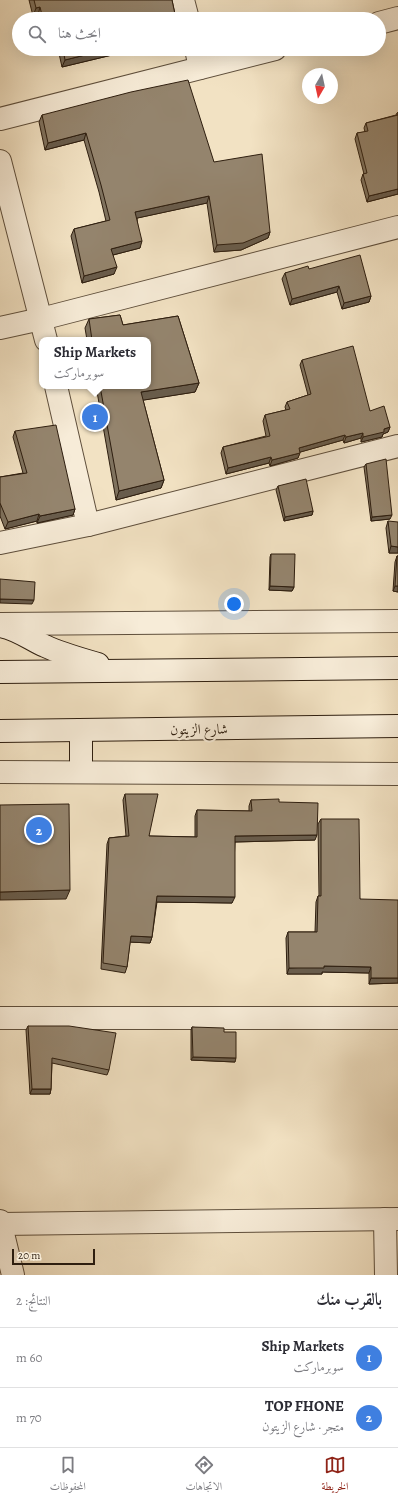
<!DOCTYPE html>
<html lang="ar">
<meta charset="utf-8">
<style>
:root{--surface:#fff;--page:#f2f2f3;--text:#2b2b33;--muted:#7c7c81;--line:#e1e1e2;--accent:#8f2418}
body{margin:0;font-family:Alegreya,Amiri,serif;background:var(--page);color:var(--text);direction:rtl}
.compass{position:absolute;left:302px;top:68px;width:36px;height:36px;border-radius:50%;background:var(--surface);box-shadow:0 4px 16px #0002;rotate:189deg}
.scale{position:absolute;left:12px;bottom:10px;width:83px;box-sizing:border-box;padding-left:4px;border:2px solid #2e1e0f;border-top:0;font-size:11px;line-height:14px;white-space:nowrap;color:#2e1e0f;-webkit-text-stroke:3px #f7ecd8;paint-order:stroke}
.you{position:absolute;left:234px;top:604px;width:14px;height:14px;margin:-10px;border:3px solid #fff;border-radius:50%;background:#1a73e8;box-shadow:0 0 0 6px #1a73e833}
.badge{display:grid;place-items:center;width:26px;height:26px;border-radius:50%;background:var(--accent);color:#fff;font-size:13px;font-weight:700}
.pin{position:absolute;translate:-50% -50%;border:2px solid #fff;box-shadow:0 1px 4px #0006}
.popup{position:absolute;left:39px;top:337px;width:112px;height:52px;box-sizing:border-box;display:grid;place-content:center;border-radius:8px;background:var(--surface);filter:drop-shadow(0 1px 3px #0005);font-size:13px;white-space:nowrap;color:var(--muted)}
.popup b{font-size:15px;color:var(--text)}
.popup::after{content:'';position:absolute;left:50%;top:100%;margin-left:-8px;border:8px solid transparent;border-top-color:var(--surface)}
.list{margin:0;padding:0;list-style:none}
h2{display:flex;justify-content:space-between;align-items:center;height:52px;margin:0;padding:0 16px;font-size:17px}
h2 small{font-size:13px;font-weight:400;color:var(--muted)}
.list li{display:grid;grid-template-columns:26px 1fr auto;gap:12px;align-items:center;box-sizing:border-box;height:60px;padding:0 16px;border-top:1px solid var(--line)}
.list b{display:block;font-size:15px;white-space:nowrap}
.list p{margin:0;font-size:13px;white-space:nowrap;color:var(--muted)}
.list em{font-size:13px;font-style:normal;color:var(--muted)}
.icon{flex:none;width:22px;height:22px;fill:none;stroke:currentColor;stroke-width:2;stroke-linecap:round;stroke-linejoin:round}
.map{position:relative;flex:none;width:398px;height:1275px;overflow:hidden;direction:ltr}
.search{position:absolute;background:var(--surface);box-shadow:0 4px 16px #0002;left:12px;right:12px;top:12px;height:44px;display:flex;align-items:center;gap:10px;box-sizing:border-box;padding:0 14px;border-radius:22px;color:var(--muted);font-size:15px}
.sheet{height:172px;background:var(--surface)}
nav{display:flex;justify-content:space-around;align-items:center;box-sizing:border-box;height:56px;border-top:1px solid var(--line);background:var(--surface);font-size:11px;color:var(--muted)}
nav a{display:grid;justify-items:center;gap:2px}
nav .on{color:var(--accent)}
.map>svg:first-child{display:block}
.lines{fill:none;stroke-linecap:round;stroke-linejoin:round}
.street-casing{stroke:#5f4f3c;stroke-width:24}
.secondary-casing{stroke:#2e1e0f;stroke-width:24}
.street{stroke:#f7ecd8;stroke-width:22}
.secondary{stroke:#f7ecd8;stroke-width:22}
.wall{fill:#7f725e;stroke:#2e1e0f}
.shaded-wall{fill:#685c4c;stroke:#2e1e0f}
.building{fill:#94846d;stroke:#2e1e0f}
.labels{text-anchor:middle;stroke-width:4;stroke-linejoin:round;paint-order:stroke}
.street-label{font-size:14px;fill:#2e1e0f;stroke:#f7ecd8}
</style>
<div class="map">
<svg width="398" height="1275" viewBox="0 0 398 1275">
<rect width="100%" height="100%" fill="#f2e2c3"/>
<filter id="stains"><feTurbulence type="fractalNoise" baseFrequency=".005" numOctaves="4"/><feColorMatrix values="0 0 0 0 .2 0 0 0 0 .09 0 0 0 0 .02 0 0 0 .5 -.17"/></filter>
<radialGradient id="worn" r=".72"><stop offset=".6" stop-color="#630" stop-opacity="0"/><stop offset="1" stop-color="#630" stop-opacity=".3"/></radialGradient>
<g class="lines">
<defs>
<g id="street">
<polyline points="183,0 188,19"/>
<polyline points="379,23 398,18"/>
<polyline points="196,49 200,68"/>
<polyline points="0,119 275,49"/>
<polyline points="0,161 46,340"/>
<polyline points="0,328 41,319 398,227"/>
<polyline points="88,525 398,446"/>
<polyline points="0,543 88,525 56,386"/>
<polyline points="0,624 398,621"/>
<polyline points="0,772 398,774"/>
<polyline points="0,1018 398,1018"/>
<polyline points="385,1219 386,1275"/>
<polyline points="0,1221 13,1275"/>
<polyline points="1,1224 398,1219"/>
</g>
<g id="secondary">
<path d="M0,626C16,628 31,640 45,646C62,654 81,659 98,664"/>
<polyline points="0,672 398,668"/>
<polyline points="81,730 81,771"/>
<polyline points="0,731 398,726"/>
</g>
</defs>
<use href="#street" class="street-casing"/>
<use href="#secondary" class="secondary-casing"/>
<use href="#street" class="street"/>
<use href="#secondary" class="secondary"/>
</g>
<g class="wall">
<polygon points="29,0 172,0 176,19 39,19 38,15 33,16"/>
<polygon points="58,49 137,49 62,67"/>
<polygon points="398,112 398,194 367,202 361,180 363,174 364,174 355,139 357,133 365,132 364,128 366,123 396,115 397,113"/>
<polygon points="42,115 214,162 270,232 268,238 241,250 214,252 207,203 137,218 140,248 113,255 114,274 82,283 71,236 74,229 106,221 99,192 84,140 45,150 39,122"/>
<polygon points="309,269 371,296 369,302 342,309 337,292 290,305 282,279 285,273"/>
<polygon points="120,315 123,325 178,316 199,383 195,392 143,400 164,480 161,488 116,500 96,386 148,386 148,340 87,340 85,328 89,319"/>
<polygon points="302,360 370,411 390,427 388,432 383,434 382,437 361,442 361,438 344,443 343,440 300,452 298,458 270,466 269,463 226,474 221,453 223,447 266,436 263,421 265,415 286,410 285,407 287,402 308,395 300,365"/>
<polygon points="15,431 75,509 73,515 37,523 37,521 5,529 0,516 0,477 23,473 13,437"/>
<polygon points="366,464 390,519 371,521 364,467"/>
<polygon points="278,486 313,511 312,515 284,521 276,490"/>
<polygon points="388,521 398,553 389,553 386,528"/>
<polygon points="271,554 294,587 292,591 269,590 270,557"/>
<polygon points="397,556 398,556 398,592 393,591 395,562"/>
<polygon points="125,794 149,836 195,837 195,816 197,810 249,811 249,806 251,800 279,802 315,840 235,842 232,903 157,902 152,937 150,943 130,942 127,967 125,973 101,969 107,844 109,838 126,836 123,800"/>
<polygon points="321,819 360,899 398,983 369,984 369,973 322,972 322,974 287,974 286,938 288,932 315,932 316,902 318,896 319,896 318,824"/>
<polygon points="28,1026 109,1070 107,1075 52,1063 51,1089 50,1094 30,1094 26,1030"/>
<polygon points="192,1027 224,1032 235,1062 191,1060 191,1030"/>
</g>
<g class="shaded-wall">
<polygon points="40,7 38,15 33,16 36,8"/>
<polygon points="109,49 137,49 62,67 65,60"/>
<polygon points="86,133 84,140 45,150 48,143"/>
<polygon points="398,189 398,194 367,202 369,196"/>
<polygon points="209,196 207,203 133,219 135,212"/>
<polygon points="270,232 268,238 241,250 214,252 217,245"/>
<polygon points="142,241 140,248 109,256 111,249"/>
<polygon points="117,267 114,274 82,283 84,276"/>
<polygon points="339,286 337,292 290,305 292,299"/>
<polygon points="371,296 369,302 342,309 344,303"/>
<polygon points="199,383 195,392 138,401 141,392"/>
<polygon points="390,427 388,432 383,434 382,437 361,442 363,437"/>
<polygon points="363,433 361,438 344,443 346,437"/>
<polygon points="345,435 343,440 297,453 299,448"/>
<polygon points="300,453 298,458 270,466 272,460"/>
<polygon points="271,457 269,463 226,474 228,468"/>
<polygon points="164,480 161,488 116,500 119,491"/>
<polygon points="75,509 73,515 37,523 40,516"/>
<polygon points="313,511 312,515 284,521 285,517"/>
<polygon points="39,514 37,521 5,529 8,522"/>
<polygon points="392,515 390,519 371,521 372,517"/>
<polygon points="391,546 398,547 398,553 389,553"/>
<polygon points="270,586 294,587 292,591 269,590"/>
<polygon points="395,586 398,586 398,592 393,591"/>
<polygon points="0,599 34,600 32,604 0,603"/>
<polygon points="317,835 315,840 233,842 235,836"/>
<polygon points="70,890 66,899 0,900 0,892"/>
<polygon points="157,896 235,897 232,903 155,902"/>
<polygon points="131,936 152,937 150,943 129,942"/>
<polygon points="324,966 371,967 369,973 322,972 322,974 287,974 289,968"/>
<polygon points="371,978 398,978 398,983 369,984"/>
<polygon points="193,1057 236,1058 235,1062 191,1060"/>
<polygon points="32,1089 51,1089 50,1094 30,1094"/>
</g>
<g class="building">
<polygon points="34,0 172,0 176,19 43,19 40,7 36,8"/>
<polygon points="63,49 109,49 65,60"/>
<polygon points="188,80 214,162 262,154 270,232 243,243 217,245 209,196 135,212 142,241 111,249 117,267 84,276 74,229 110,220 101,185 86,133 48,143 42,115 131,92"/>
<polygon points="398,112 398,189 369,196 363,174 367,173 357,133 368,131 366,123 398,115 397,113"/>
<polygon points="360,255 371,296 344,303 339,286 292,299 285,273 308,266 309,269"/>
<polygon points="120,315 123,325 178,316 199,383 141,392 164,480 119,491 100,386 148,386 148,340 92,340 89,319"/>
<polygon points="353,346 370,411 384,406 390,427 384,429 384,432 363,437 363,433 346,437 345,435 299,448 300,453 272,460 271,457 228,468 223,447 270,436 265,415 290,409 287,402 311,394 302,360"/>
<polygon points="56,425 75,509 40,516 39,514 8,522 0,503 0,477 27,473 15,431"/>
<polygon points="386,459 392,515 372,517 366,464"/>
<polygon points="306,479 313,511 285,517 278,486"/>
<polygon points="388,521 398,522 398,547 391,546"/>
<polygon points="271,554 295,554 294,587 270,586"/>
<polygon points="397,556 398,556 398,586 395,586"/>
<polygon points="0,579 35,582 34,600 0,599"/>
<polygon points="125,794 158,794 149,836 197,837 197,810 252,811 251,800 279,799 279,802 318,803 317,835 235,836 235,897 157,896 152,937 131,936 127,967 103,963 109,838 129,836"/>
<polygon points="69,804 70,890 0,892 0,805"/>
<polygon points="321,819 359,819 360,899 398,900 398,978 371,978 371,967 324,966 324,968 289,968 288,932 317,932 318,896 321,896"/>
<polygon points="28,1026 69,1026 116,1033 109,1070 52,1058 51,1089 32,1089"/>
<polygon points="192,1027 224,1028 224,1032 236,1032 236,1058 193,1057"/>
</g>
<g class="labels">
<g class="street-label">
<text transform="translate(199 729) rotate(-1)" y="5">شارع الزيتون</text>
</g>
</g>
<rect width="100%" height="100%" filter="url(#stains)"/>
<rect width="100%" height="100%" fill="url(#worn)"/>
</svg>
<svg class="compass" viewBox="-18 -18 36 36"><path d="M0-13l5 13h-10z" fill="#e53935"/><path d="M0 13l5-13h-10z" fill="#7c7c81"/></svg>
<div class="scale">20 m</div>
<div class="you"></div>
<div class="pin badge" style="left:95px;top:417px;background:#3f7fe0">1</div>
<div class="popup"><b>Ship Markets</b>سوبرماركت</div>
<div class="pin badge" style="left:39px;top:830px;background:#3f7fe0">2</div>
<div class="search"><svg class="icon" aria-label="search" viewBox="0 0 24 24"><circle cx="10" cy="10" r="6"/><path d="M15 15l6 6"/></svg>ابحث هنا</div>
</div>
<section class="sheet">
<h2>بالقرب منك<small>النتائج: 2</small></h2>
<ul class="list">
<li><span class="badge" style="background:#3f7fe0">1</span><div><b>Ship Markets</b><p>سوبرماركت</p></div><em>60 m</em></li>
<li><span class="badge" style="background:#3f7fe0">2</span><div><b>TOP FHONE</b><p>متجر · شارع الزيتون</p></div><em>70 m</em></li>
</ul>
</section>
<nav>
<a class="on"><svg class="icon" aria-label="map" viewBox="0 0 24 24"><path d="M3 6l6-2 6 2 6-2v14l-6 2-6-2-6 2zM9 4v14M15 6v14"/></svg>الخريطة</a>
<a><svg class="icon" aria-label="directions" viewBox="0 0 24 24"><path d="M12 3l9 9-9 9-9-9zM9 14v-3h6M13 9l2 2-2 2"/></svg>الاتجاهات</a>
<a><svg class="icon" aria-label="saved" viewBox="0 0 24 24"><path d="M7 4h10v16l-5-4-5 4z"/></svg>المحفوظات</a>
</nav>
